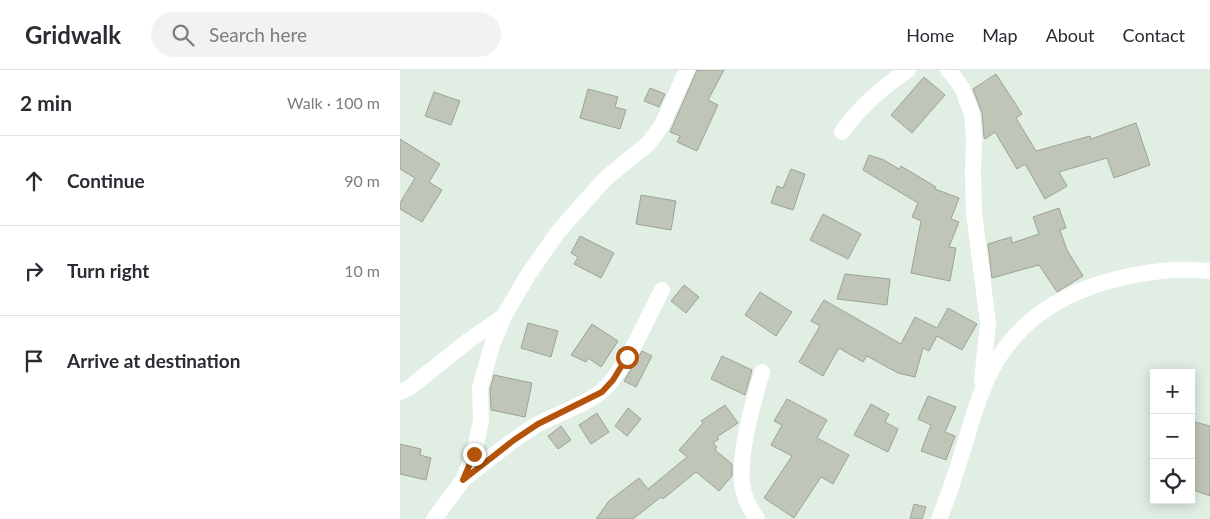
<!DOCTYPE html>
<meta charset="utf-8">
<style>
:root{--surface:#fff;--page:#f2f2f3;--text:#2b2b33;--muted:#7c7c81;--line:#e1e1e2}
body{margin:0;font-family:Lato,sans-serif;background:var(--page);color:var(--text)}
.controls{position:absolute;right:15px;bottom:15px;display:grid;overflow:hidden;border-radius:0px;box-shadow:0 2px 12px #0003}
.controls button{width:45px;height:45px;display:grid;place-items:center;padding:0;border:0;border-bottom:1px solid var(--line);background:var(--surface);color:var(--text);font:25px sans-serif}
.stop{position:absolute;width:15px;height:15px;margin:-11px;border:4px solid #b45309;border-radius:50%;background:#fff}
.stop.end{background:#b45309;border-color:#fff;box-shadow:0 1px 5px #0008}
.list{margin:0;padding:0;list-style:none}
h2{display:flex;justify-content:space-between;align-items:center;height:65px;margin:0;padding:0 20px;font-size:21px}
h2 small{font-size:16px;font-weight:400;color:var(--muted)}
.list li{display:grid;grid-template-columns:32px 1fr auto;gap:15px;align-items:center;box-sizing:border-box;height:90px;padding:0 20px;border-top:1px solid var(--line)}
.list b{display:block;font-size:19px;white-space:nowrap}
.list em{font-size:16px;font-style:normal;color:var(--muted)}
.icon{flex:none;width:28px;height:28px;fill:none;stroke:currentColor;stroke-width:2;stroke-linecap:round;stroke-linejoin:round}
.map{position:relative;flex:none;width:810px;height:449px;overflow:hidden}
header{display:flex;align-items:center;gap:30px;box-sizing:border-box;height:70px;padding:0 25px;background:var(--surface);border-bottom:1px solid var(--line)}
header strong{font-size:24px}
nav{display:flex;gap:28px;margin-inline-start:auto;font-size:18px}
.search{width:350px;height:45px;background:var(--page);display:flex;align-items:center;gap:12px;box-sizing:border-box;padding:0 18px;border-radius:28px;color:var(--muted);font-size:19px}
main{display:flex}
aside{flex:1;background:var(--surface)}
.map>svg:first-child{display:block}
.building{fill:#bfc5b7;stroke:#9da496}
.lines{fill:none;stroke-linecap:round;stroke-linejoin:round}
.minor{stroke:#fff;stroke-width:16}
.route{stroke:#b45309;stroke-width:6}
</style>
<header>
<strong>Gridwalk</strong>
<div class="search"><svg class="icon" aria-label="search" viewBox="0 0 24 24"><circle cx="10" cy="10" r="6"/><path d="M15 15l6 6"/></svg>Search here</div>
<nav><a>Home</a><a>Map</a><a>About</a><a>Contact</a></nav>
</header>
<main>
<aside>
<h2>2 min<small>Walk · 100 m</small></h2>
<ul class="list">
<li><svg class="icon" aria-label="ahead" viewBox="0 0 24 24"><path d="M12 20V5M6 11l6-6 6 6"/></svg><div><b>Continue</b></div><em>90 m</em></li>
<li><svg class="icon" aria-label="right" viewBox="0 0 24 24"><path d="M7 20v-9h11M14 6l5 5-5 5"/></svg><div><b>Turn right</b></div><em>10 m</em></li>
<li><svg class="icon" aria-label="arrive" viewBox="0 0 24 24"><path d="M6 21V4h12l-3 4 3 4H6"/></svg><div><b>Arrive at destination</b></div></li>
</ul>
</aside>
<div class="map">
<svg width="810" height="449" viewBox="0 0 810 449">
<rect width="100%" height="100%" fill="#e0eee3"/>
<g class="building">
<polygon points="297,0 324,0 308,30 318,35 297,81 277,72 280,66 270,62"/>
<polygon points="596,4 622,44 616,48 636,81 690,66 691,69 736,53 750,95 714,108 707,88 659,102 667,116 645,129 625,94 617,99 595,62 585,69 584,67 582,43 573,19"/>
<polygon points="524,7 545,25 512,63 491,45"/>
<polygon points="250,18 265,24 259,37 244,31"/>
<polygon points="188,19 218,27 215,37 226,40 220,59 180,48"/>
<polygon points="34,22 60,31 51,55 25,46"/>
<polygon points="0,69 40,94 29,112 42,120 22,152 0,139 0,133 15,108 0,99"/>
<polygon points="469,85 484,90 499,99 501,96 536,117 535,119 559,128 551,149 559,152 549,177 556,178 550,211 511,203 521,151 512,147 518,133 463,100"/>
<polygon points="391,99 405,104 393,140 371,133 377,116 383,118"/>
<polygon points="241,125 276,131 271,160 236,154"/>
<polygon points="659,138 666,158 660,160 667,180 683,206 657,222 639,195 592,208 588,174 611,167 612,173 639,164 633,147"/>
<polygon points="423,144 461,164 448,189 410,170"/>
<polygon points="180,166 214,183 201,208 174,194 178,187 171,183"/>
<polygon points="445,204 490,209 487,235 437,229"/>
<polygon points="284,215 299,227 286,243 271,231"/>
<polygon points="360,222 392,242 376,266 345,245"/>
<polygon points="424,230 501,274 515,247 537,258 548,238 577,254 562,280 537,266 529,281 523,278 515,307 498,303 467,286 463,292 439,278 423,306 399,292 420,256 411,251"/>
<polygon points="128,253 158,261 151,287 121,278"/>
<polygon points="192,254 218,271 201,297 188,288 186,292 171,285"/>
<polygon points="242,281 252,286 236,317 224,311"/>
<polygon points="322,286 352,300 345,325 311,309"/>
<polygon points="94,305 132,313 125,347 91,340 90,319"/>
<polygon points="528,326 556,337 545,362 555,366 546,390 521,381 531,355 518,349"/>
<polygon points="387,329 427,350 417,368 449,385 433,414 421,407 394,448 364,428 392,386 371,375 382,355 374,351"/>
<polygon points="471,334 489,344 485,352 498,359 488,382 454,365"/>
<polygon points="325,335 338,353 317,367 319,369 313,373 317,377 315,380 332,394 332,406 319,421 296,402 263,429 261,427 233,449 196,449 209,431 239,408 248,419 287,387 279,380 303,353 301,351"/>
<polygon points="228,338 241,349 227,366 215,356"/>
<polygon points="197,343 209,362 191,374 179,355"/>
<polygon points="791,351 810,356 810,426 791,419"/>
<polygon points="161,356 171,370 158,379 148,366"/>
<polygon points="0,374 21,379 20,385 31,388 26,410 0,404"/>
<polygon points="514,434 526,437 522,449 510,449"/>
</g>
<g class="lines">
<g class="minor">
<polyline points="548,0 552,4 562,18 572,44 574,68 573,103 574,143 588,253 582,311"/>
<path d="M442,62C460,36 482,18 508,0"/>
<polyline points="0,322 9,318 68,271 104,246"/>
<path d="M65,408C89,390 112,369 138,354C157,344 187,334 202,321C224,303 248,246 262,220"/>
<polyline points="34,449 63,410 74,384 81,350 80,318 92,275 104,246 128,205 158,162 205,109 249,73 262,55 287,0"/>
<path d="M357,449C350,438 343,427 342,413C339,381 353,333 362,302"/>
<path d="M539,449C545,434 551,418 556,402C567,369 575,333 591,301C626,232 699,206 772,200C784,199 798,200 810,201"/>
</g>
</g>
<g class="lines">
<polyline class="route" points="74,384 63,410 114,370 138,354 202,322 213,310 227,287"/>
</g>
</svg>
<div class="controls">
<button>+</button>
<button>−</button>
<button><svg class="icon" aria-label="locate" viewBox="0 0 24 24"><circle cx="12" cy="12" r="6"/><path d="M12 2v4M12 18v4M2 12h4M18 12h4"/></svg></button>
</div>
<div class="stop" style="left:227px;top:287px"></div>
<div class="stop end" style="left:74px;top:384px"></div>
</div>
</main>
